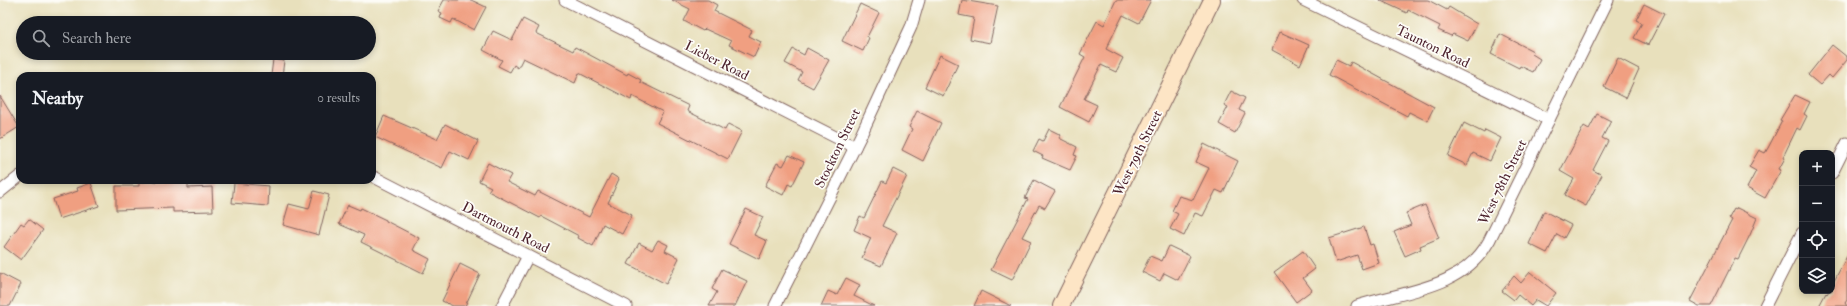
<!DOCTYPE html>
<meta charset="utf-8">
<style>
:root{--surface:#171b24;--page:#20242c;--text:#f1f3f6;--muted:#9ea1a6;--line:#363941}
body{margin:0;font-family:"IM FELL Double Pica",serif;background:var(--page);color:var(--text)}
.controls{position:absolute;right:12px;bottom:12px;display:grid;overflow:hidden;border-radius:8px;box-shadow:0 2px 6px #0003}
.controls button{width:36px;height:36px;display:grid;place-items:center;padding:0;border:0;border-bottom:1px solid var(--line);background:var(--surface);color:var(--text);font:20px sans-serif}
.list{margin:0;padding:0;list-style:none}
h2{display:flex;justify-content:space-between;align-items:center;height:52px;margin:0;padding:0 16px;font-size:17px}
h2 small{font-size:13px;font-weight:400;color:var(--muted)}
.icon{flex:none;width:22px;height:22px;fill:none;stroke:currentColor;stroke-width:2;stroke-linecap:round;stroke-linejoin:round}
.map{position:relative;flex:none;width:1847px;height:306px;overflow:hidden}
.search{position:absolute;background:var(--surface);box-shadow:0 2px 6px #0003;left:16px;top:16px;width:360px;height:44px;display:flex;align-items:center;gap:10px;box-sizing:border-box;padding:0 14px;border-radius:22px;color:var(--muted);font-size:15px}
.panel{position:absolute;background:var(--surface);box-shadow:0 2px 6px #0003;left:16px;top:72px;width:360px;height:112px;border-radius:12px}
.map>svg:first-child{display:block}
.building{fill:#f09f81}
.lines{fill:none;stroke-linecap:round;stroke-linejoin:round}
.street-casing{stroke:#81635e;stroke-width:13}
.secondary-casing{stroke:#81635e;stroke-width:18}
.street{stroke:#fff;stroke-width:11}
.secondary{stroke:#fde5c5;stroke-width:16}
.labels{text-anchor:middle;stroke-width:3.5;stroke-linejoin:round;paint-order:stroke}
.street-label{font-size:14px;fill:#4a1f2b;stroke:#fdfcf7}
</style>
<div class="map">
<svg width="1847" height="306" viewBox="0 0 1847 306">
<rect width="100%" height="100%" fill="#fdfcf7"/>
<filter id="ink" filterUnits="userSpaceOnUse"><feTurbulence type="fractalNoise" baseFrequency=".025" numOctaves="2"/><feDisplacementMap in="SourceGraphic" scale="8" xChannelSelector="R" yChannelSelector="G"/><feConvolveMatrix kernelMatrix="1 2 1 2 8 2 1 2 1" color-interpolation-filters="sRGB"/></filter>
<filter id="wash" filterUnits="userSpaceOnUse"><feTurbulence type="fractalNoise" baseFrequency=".012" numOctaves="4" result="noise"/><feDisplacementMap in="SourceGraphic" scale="16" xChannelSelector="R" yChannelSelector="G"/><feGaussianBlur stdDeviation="0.9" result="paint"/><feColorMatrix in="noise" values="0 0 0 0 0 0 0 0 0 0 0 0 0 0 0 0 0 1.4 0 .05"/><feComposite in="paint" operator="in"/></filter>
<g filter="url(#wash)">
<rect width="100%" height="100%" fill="#e8e0bc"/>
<g id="blocks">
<g class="building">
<polygon points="444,0 471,0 486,7 474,30 453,19 451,23 440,18 442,13 438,11"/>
<polygon points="672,0 708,0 717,5 714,11 752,30 749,36 761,42 754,57 729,45 731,41 705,29 703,31 684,21 690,9"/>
<polygon points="962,0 998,6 990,43 970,39 974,18 959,15"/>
<polygon points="1116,0 1151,0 1139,23 1123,15 1106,49 1123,58 1116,72 1101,65 1084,99 1097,105 1089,122 1060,107 1085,57 1080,54 1097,21 1104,25"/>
<polygon points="1379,0 1428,0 1447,10 1449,7 1477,24 1468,41 1453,34 1451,36 1438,30 1440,26 1408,10 1407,13"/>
<polygon points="860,4 879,13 867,37 869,38 863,51 842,41"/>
<polygon points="1644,4 1664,14 1648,45 1634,38 1642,23 1636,20"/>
<polygon points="523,19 539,27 536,33 573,51 575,47 627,75 628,73 641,80 640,82 689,106 687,111 725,130 728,124 742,131 728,159 657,123 663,112 632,96 631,100 579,73 575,83 523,58 518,68 514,65 510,72 498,66 502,60 483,50 493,31 512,40"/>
<polygon points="1280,32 1309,45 1300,65 1272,50"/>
<polygon points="1500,34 1533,51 1532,54 1540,59 1533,72 1520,66 1519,68 1491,54"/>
<polygon points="1832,45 1847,57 1847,60 1832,78 1829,75 1820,85 1808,75"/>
<polygon points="807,48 829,60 813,88 798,80 802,72 785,63 793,49 804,55"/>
<polygon points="940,55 958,64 943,96 925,87"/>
<polygon points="1618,58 1639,69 1626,98 1604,87"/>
<polygon points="273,59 284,61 282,76 271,76"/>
<polygon points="1336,60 1349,66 1351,62 1434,107 1427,121 1409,112 1407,116 1329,75"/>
<polygon points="1231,91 1245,98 1239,110 1245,113 1235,133 1219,124 1228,107 1224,105"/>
<polygon points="1795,95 1810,102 1804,114 1807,116 1800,130 1797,128 1783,157 1785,158 1779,169 1781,170 1765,198 1747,188 1756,171 1749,167 1759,150 1765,153 1768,148 1782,121 1780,120"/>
<polygon points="0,96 19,127 0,139"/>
<polygon points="917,111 941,123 923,161 902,150 912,129 909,127"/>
<polygon points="1597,114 1611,121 1602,138 1608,141 1593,170 1602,175 1586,206 1565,195 1574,179 1560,171 1584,126 1589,129"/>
<polygon points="384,116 437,139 445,124 478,141 469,160 450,151 442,168 375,137"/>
<polygon points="1464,123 1484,133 1485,130 1501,138 1490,161 1473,153 1467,165 1448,156"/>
<polygon points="1049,129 1061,135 1059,138 1077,147 1074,155 1077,156 1070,170 1042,158 1043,156 1033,151 1039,139 1043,141"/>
<polygon points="1204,144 1238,161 1223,193 1216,190 1203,216 1195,213 1184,236 1170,229 1178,214 1172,211 1179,196 1193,200 1209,168 1196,162"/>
<polygon points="789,155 804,162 792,186 788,184 783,195 765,186 777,163 783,166"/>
<polygon points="488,163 511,175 507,182 535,196 538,191 589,217 611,174 619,179 608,203 632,215 622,234 603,224 593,246 578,238 579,236 541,216 540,218 488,191 491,187 479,181"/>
<polygon points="893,169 907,176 882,226 897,233 881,266 862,258 871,238 854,230 860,216 864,218 882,181 886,183"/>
<polygon points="1034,180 1055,191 1045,208 1039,205 1022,237 1031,241 1012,280 991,270 1028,199 1025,198"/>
<polygon points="188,181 188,188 212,187 213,211 173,212 173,208 116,210 116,186 139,186 139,182"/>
<polygon points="91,183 99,206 59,219 53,199 78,191 77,188"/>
<polygon points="234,183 269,186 268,206 232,203"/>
<polygon points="314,191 329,195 319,235 283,225 289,204 309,209"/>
<polygon points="348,205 360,210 361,208 386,220 386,221 419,238 413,250 430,259 423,273 361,242 364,235 339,224"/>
<polygon points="1425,205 1439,238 1420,246 1421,249 1405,256 1394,232 1411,225 1406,213"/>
<polygon points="1737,208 1757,218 1750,235 1738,259 1735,258 1711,306 1699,306 1690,301 1732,220 1729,218 1734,209 1736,210"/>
<polygon points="746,209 763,217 754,235 767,241 759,259 729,244"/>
<polygon points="1544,211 1571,225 1564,238 1557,234 1547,253 1529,244"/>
<polygon points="29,219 43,230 21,260 4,247 21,223 24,225"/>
<polygon points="1364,227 1370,245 1373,244 1379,263 1362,269 1357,255 1336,262 1329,238"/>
<polygon points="658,240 668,245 665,251 679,258 666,284 628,264 639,243 652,250"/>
<polygon points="1169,246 1190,256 1178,280 1164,273 1160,281 1142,272 1150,256 1162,261"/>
<polygon points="1303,251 1315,269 1303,278 1312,290 1296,302 1274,272"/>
<polygon points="1847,256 1847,300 1845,303 1847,306 1819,306 1826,293 1827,294 1829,291 1832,291 1832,285"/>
<polygon points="460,264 480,274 465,306 453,306 442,301"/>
<polygon points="722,269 747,281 735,306 709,306 717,292 712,289"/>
<polygon points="1530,272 1556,293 1546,306 1536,300 1531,306 1518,295 1514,300 1502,291 1514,276 1521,283"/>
<polygon points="0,273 21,284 10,306 0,306"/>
<polygon points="846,278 860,285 854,296 874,306 821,306 828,291 837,295"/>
<polygon points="981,291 1011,306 974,306"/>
</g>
</g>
</g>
<g filter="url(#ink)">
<use href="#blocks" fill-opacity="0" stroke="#81635e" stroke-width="1"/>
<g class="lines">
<defs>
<g id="street">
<polyline points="565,0 855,147"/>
<polyline points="1303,0 1549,120"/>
<polyline points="1832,173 1847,143"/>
<polyline points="372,176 626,306"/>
<polyline points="0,192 20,176"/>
<polyline points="502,306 528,256"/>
<polyline points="775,306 861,135 911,27 919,0"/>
<path d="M1357,306C1404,291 1463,289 1489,241L1608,0"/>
<polyline points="1765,306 1802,233"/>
</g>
<polyline id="secondary" points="1061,306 1212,0"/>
</defs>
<use href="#street" class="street-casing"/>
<use href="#secondary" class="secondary-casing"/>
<use href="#street" class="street"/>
<use href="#secondary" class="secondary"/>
</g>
</g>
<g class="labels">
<g class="street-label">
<text transform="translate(1433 46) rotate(26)" y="5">Taunton Road</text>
<text transform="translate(717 60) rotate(27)" y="5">Lieber Road</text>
<text transform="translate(837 148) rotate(-64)" y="5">Stockton Street</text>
<text transform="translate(1137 153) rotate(-64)" y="5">West 79th Street</text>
<text transform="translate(1502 182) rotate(-64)" y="5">West 78th Street</text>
<text transform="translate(506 227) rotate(27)" y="5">Dartmouth Road</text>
</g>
</g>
</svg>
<div class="controls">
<button>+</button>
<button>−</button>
<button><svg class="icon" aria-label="locate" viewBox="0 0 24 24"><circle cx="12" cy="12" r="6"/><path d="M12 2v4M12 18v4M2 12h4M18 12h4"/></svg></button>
<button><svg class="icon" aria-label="layers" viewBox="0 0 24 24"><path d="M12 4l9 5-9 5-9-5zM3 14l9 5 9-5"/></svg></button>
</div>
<div class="search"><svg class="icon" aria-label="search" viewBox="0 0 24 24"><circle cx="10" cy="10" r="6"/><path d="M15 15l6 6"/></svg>Search here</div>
<section class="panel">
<h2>Nearby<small>0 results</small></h2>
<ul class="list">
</ul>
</section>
</div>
